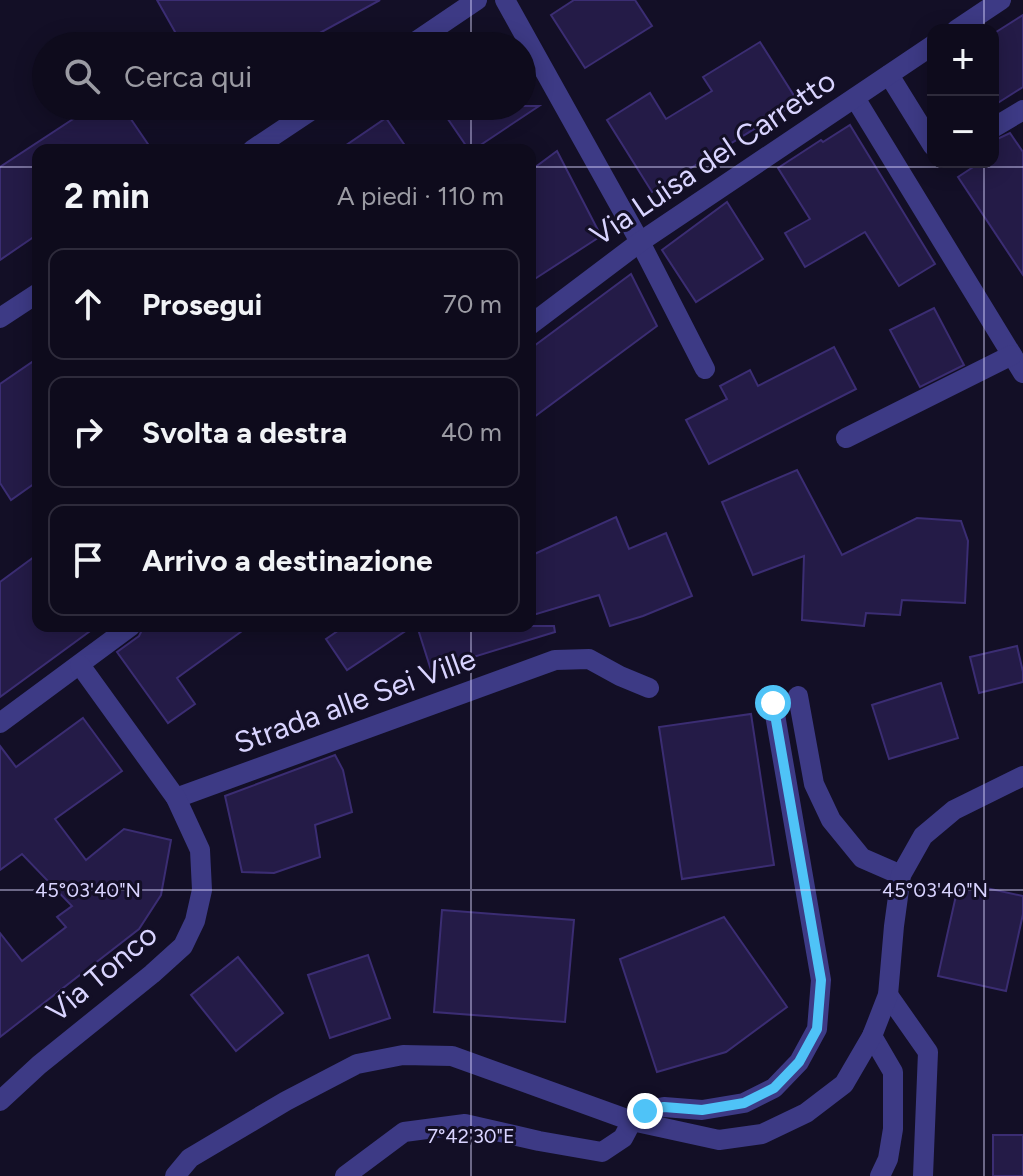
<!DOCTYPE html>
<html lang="it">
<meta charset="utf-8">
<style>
:root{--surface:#0e0b1c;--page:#1c1929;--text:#f1f3f6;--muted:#9b9ba3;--line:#2e2b3b}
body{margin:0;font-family:Figtree,sans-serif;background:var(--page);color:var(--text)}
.controls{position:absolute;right:24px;top:24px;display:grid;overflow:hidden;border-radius:16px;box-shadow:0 4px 20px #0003}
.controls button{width:72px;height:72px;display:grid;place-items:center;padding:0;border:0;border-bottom:2px solid var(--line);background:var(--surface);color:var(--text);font:40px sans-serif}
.stop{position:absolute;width:24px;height:24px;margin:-18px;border:6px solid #4fc3f7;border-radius:50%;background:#fff}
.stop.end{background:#4fc3f7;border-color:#fff;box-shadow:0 2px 8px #0008}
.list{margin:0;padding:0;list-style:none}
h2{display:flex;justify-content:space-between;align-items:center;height:104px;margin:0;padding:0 32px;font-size:34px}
h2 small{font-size:26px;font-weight:400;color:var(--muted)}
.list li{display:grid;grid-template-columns:52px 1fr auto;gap:24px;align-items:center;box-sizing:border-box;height:112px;margin:0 16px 16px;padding:0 16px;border:2px solid var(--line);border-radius:16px}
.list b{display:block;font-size:30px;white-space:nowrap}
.list em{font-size:26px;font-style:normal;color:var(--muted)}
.icon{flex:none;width:44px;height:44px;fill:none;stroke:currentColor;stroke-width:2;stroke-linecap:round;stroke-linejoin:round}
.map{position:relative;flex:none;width:1023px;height:1176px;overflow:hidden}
.search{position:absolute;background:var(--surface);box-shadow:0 4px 20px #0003;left:32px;top:32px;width:504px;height:88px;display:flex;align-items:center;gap:20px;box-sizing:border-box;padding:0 28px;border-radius:44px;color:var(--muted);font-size:30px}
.panel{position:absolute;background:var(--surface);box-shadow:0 4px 20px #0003;left:32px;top:144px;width:504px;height:488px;border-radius:16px}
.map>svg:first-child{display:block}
.building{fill:#241b47;stroke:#3b2d73;stroke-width:2}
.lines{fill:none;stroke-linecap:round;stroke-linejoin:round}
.minor{stroke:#3d3a85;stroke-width:20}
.route{stroke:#4fc3f7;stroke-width:10}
.ticks{fill:none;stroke:#d9d4ff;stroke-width:2;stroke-opacity:0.45}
.labels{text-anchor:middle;stroke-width:6;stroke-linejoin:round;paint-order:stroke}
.street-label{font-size:30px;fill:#d9d4ff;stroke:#130f26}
.ticks-label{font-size:20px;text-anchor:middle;fill:#d9d4ff;stroke:#130f26;stroke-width:6;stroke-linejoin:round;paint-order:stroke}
</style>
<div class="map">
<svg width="1023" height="1176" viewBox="0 0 1023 1176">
<rect width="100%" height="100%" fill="#130f26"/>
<g class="building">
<polygon points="157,0 380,0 296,46 183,46"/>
<polygon points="574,0 635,0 652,26 585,68 551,15"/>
<polygon points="1023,15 1023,87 993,106 993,34"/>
<polygon points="760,42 798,102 652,192 607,120 650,93 666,119 712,91 703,77"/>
<polygon points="93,106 122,106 152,150 38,150 38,234 0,260 0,167"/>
<polygon points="439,106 539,106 473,150 469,150"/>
<polygon points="386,118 408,150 339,150"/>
<polygon points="850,125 935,264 899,286 865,232 805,267 785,233 810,219 778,168 821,140 823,142"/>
<polygon points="1010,133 1023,152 1023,275 958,177 981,162 993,162 993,141"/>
<polygon points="557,151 601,236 530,282 530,171"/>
<polygon points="727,202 763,259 696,302 662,250"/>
<polygon points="631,274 657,326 530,420 530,349"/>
<polygon points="934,308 964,365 920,387 890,330"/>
<polygon points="834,347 856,389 709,464 686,420 727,399 720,386 750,370 758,386"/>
<polygon points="38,358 38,481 11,500 0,483 0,384"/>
<polygon points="797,470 842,555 917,518 961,521 968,541 965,603 902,600 900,615 866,613 864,626 802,620 804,556 753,575 722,502"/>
<polygon points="616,517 629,549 666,533 692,596 643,616 610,626 599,595 530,616 530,556"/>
<polygon points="38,554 38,626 97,626 0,697 0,582"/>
<polygon points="144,626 249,626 177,678 195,704 168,723 117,652 139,636"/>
<polygon points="345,626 413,626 347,670 326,639"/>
<polygon points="417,626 554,626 555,632 431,670"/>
<polygon points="1017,646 1023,672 1023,682 979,693 970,657"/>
<polygon points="941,683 958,738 889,759 872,705"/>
<polygon points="751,714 774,865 682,879 659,727"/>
<polygon points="83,718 122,771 55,819 86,860 124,829 171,840 161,895 139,929 0,1037 0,933 22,961 66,927 57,917 72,906 22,854 0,870 0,746 16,767"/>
<polygon points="335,755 343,770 352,812 315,825 320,857 274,873 242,872 225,796"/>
<polygon points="959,882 1023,896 1023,914 1006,991 938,976"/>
<polygon points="442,910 574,920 565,1022 434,1012"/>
<polygon points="724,917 787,1007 726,1052 657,1072 620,959"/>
<polygon points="368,955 390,1018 330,1038 308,975"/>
<polygon points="238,957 283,1013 236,1051 191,995"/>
<rect x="993" y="1135" width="30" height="41"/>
</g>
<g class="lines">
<g class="minor">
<polyline points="505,0 640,242 705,369"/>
<polyline points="956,30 1001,0"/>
<polyline points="409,46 477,0"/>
<polyline points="889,75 933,146"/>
<polyline points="855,98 1023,373"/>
<polyline points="993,128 1023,110"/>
<polyline points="252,150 318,106"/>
<polyline points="0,318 38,293"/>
<polyline points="530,325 640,242 933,45"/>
<polyline points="846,438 1012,355"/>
<polyline points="798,696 814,784 831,820 862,858 901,875"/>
<polyline points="0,723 131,626"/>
<polyline points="176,798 555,660 589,659 620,676 649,688"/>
<polyline points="888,995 928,1052 923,1176"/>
<polyline points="872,1036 893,1072 893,1129 888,1159 880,1176"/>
<polyline points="0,1101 39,1065 152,974 183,946 195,921 202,890 200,850 176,798 80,665"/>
<polyline points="175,1176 190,1158 286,1101 357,1064 403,1055 452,1056 632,1121 719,1140 762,1134 806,1113 844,1084 872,1036 888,995 894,926 901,875 923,836 954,810 1023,776"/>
<polyline points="345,1176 404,1132 465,1124 539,1141 602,1152 623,1138 632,1121 645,1111 664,1107 702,1110 744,1103 774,1088 799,1062 817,1029 821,980 773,703"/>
</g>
</g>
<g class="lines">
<polyline class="route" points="645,1111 664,1107 702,1110 744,1103 774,1088 799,1062 817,1029 821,980 773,703"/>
</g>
<path class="ticks" d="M471,0V46M984,0V30M471,106V150M984,162V1176M0,167H38M530,167H1023M471,626V1176M0,890H1023"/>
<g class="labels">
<g class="street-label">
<text transform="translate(713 158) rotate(-34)" y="10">Via Luisa del Carretto</text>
<text transform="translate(355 701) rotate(-20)" y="10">Strada alle Sei Ville</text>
<text transform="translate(102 973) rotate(-40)" y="10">Via Tonco</text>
</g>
</g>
<g class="ticks-label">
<text x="88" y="897">45°03'40"N</text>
<text x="935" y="897">45°03'40"N</text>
<text x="471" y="1143">7°42'30"E</text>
</g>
</svg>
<div class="controls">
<button>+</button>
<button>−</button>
</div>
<div class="stop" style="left:773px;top:703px"></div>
<div class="stop end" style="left:645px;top:1111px"></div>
<div class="search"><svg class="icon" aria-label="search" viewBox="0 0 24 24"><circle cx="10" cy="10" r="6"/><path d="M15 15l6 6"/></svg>Cerca qui</div>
<section class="panel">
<h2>2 min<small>A piedi · 110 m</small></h2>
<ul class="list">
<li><svg class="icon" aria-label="ahead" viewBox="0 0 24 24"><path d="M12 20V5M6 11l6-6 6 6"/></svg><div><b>Prosegui</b></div><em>70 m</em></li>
<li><svg class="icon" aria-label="right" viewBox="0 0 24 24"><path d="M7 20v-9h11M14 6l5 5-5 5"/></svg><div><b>Svolta a destra</b></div><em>40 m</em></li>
<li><svg class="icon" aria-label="arrive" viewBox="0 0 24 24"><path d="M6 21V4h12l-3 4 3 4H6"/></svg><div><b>Arrivo a destinazione</b></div></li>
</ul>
</section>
</div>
